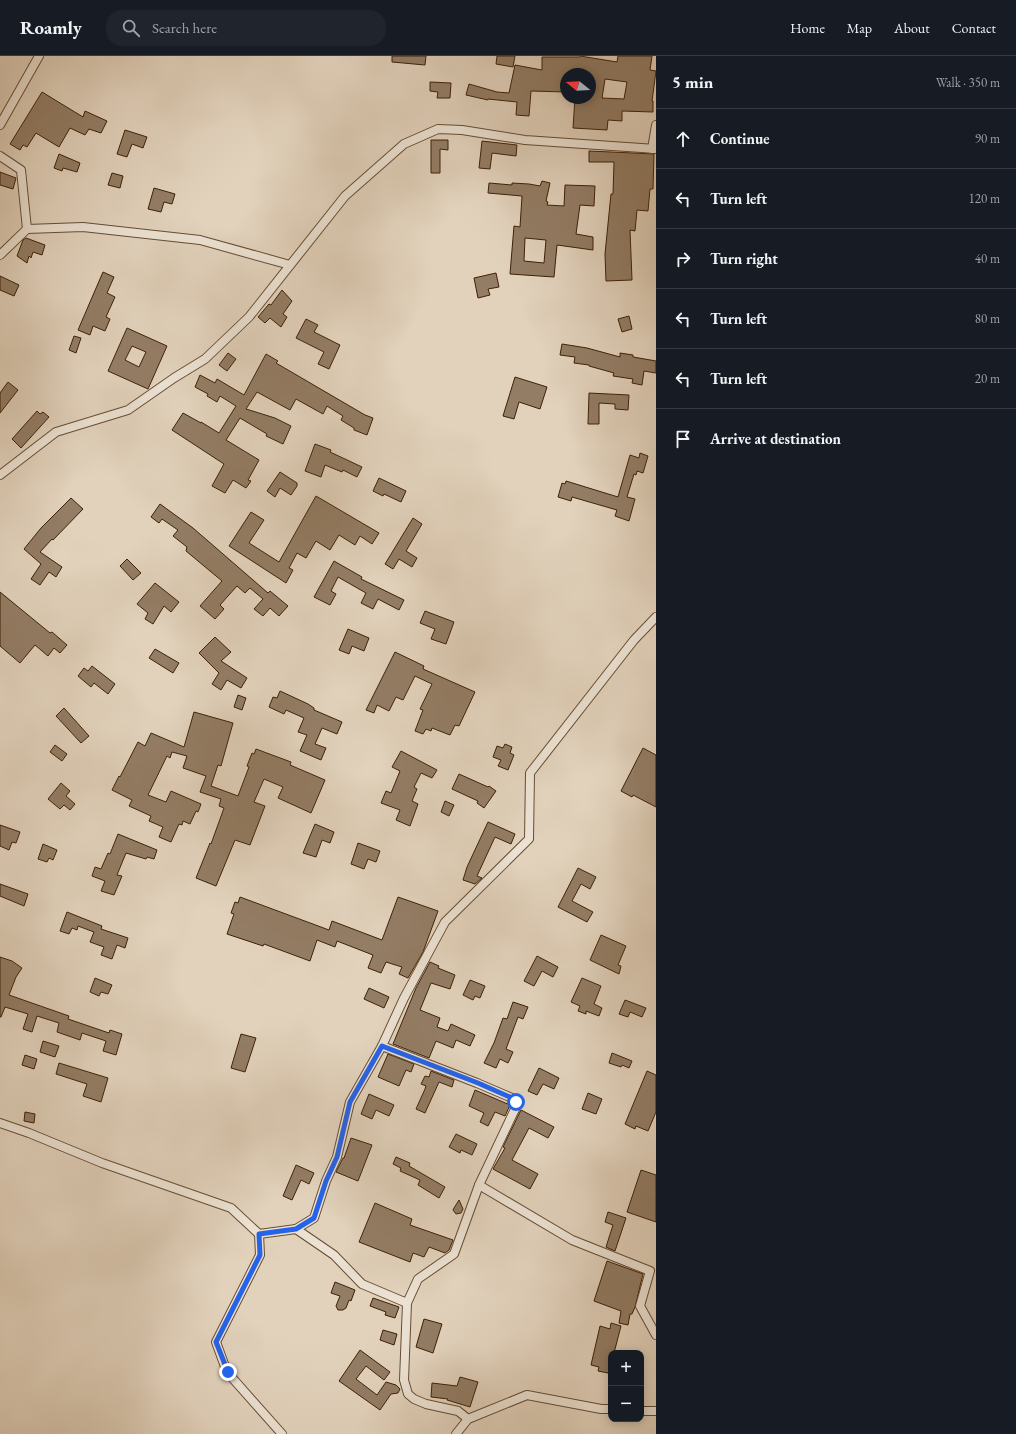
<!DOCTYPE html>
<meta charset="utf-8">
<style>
:root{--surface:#171b24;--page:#20242c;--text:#f1f3f6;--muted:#9ea1a6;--line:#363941}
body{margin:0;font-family:"EB Garamond",serif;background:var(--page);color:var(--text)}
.controls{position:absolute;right:12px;bottom:12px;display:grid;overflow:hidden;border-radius:8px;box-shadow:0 2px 10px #0003}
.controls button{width:36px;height:36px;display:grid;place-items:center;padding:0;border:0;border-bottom:1px solid var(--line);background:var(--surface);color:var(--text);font:20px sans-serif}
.compass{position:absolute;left:560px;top:12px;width:36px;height:36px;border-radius:50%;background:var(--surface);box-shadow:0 2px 10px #0003;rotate:288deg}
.stop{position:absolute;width:12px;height:12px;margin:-9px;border:3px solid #2563eb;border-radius:50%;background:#fff}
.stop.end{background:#2563eb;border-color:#fff;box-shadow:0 1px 4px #0008}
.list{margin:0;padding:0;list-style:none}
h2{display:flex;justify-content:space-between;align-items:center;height:52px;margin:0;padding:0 16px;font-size:17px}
h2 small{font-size:13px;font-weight:400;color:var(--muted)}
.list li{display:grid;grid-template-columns:26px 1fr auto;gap:12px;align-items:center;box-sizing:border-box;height:60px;padding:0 16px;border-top:1px solid var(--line)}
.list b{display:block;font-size:15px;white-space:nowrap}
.list em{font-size:13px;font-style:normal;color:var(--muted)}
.icon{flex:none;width:22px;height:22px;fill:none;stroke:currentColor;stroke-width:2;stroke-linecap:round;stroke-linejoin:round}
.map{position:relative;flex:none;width:656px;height:1378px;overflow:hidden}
header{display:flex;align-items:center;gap:24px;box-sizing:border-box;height:56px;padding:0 20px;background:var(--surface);border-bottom:1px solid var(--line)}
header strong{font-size:19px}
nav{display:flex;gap:22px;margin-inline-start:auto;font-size:14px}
.search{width:280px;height:36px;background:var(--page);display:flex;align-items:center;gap:10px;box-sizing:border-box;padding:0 14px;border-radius:16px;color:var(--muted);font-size:15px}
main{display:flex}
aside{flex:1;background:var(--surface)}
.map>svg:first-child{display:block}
.building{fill:#937d65;stroke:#3d2107;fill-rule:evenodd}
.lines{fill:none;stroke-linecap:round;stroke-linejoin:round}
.street-casing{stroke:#664d34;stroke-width:10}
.street{stroke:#ece2d3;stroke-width:8}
.route{stroke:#2563eb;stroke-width:5}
</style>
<header>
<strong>Roamly</strong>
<div class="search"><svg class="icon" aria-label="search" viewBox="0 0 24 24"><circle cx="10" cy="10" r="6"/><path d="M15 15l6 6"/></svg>Search here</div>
<nav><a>Home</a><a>Map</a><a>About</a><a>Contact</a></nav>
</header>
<main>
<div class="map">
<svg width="656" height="1378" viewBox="0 0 656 1378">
<rect width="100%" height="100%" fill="#e2d2bc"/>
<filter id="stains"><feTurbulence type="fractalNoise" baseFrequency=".005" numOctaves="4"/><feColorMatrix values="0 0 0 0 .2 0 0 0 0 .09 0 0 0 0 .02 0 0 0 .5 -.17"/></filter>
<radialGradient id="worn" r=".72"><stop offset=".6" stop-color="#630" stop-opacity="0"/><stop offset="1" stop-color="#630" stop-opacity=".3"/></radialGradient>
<g class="building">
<polygon points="392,0 426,0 425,9 392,6"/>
<polygon points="497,0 515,0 513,11 496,8"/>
<path d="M580,0L617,6L618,0H652L650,14L656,15L652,45H653V56L622,55V65L608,64L607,74L573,72L575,42H590V18H566V36L531,35L529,60L516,59L517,46L488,43V44L466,39L469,28L497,36L509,37L515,9L542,14V1H580ZM605,23L627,26L624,43L602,42Z"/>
<polygon points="430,26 451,27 450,42 437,42 438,36 430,35"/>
<polygon points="42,36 83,61 85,55 107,65 101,77 89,73 85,79 70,72 59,91 36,77 27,91 23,89 20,94 10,88"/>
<polygon points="125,74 147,81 143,92 132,88 127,101 117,98"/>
<polygon points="431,84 448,84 448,94 440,93 440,117 431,117"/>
<polygon points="482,85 517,89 516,100 492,97 490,113 479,112"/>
<polygon points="589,95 654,98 653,133 650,133 648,155 637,154 635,175 630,174 632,224 606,225 605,198 611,138 613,138 614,106 589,106"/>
<polygon points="59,98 80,107 77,116 63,112 62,115 54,112"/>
<polygon points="0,116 16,122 13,133 0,129"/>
<polygon points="112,117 123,120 120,132 108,129"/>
<path d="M542,125L550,127L546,145L548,146L547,149L564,150L565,129L595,130L594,150L580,149L576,178L593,181V194L557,189L554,221L510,218L514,170L520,171L522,140L488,137L489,127L512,129V127L529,128L540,130ZM525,182L546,184L544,207L524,205Z"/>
<polygon points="154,132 175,138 172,148 164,146 161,156 148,153"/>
<polygon points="26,182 45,189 42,199 33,196 31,202 29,200 27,207 17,200 23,184"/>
<polygon points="103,216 114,221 107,237 115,241 106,261 110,263 105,275 93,270 90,279 78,274"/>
<polygon points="496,217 499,231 488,233 490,239 478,242 474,222"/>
<polygon points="0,220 19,229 14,240 0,234"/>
<polygon points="282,234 292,245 283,258 287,261 281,271 270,262 265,267 258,261 269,248 271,249"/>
<polygon points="629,260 632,273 622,276 618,263"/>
<polygon points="306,263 318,269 314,276 340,289 329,313 318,308 324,296 296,282"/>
<path d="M127,272L167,290L148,333L108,315ZM132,290L146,296L139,311L125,304Z"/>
<polygon points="74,280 81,282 76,297 69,294"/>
<polygon points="562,288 587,292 620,301 620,297 633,299 633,301 656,305 656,317 644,315 642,329 632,327 633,323 613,320 614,317 589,310 589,309 574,307 575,301 560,299"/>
<polygon points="228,297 236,303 227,315 219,309"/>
<polygon points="266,298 278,305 276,307 365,359 373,362 367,379 354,374 354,372 341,364 343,360 327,350 323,358 296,343 290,354 257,336 246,353 275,362 291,370 283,388 266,380 267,378 240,362 226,384 259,404 248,424 251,425 246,432 233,424 225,437 212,430 224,408 172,374 183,357 201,367 201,366 219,377 236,350 220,340 217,346 207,340 208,338 195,331 200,319 215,327 217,323 244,339"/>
<polygon points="515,321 547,331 540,353 519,346 514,363 503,360"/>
<polygon points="8,326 18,334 0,357 0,337"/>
<polygon points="589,337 629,339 628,354 615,353 615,348 599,347 599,368 588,368"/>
<polygon points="37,355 40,358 43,356 49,361 21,392 12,383"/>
<polygon points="315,388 331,394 330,396 362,411 357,421 343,414 342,416 325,409 321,421 305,415"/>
<polygon points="640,397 648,400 643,417 637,415 636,419 634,418 627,441 635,443 629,465 615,460 617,454 572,441 571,445 558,441 562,427 565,428 566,425 618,441 630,399 639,402"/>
<polygon points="280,416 297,427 297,430 291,439 280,432 275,441 267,435"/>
<polygon points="379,422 406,435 401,446 384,438 383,440 373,435"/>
<polygon points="316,440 379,477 372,488 360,480 355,489 339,479 330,494 316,485 306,502 297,497 289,512 293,514 286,527 229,490 251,456 264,464 249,487 279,506"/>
<polygon points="71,442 83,453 53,484 52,483 40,496 62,511 56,521 49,516 40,529 31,523 41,508 24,493 41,472"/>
<polygon points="160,448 193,472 268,537 270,535 288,550 279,560 270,552 263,560 254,553 263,543 250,532 245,537 237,530 220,549 224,553 215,563 200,550 222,525 186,495 187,491 173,480 178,474 162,463 159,467 151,461"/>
<polygon points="413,462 422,468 406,495 417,502 412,511 399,503 393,513 385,508"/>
<polygon points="127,503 141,517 133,524 120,510"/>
<polygon points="334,505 362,521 361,523 404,544 399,554 378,543 373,553 361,547 366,537 338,521 331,535 336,538 330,549 314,541"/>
<polygon points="155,527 179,546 171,556 164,550 153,568 145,563 148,557 137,548"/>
<polygon points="0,536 50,577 52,576 67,589 60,597 54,592 48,600 35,589 20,607 0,590"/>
<polygon points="425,555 454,566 446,588 431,583 435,573 420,567"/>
<polygon points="348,573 369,582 364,595 352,590 349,598 339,594"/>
<polygon points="215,581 231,596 221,605 247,622 241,632 227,624 221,634 212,628 219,617 199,597"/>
<polygon points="155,593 179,607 173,617 149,602"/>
<polygon points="395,596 424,610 423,613 475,636 459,670 455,669 450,679 432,672 431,675 426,673 423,678 415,675 423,654 420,653 432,628 415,620 403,644 396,641 389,655 377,649 374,657 366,654"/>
<polygon points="92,610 115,628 108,638 94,627 91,631 78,620 84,612 88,615"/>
<polygon points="280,635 308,648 314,652 314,654 342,666 337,678 322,672 315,688 326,692 321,704 300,695 307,679 298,676 304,662 286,654 284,658 269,651 273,641 277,642"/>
<polygon points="238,639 246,642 242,654 234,651"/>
<polygon points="64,652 89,680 81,687 56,660"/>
<polygon points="194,656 233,667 221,710 218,709 211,730 238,740 249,711 247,710 252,697 254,698 256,693 291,706 290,709 325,724 311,757 278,742 283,731 264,723 254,746 265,750 250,789 235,784 216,830 196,822 210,787 211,788 224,752 219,750 221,743 200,736 206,720 183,712 187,700 172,696 170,702 167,700 148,739 166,746 171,735 201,748 198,756 196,755 190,768 183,765 182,769 179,768 171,786 159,781 163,771 149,765 151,760 129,750 132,744 112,734 119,720 120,721 138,686 145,690 151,677 184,691"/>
<polygon points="505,688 512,691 510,697 514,699 508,714 498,710 501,704 493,701 497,690 503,692"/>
<polygon points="55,689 67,698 62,705 50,696"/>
<polygon points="643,692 656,699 656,751 633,739 632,741 621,735"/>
<polygon points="401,695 437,714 432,722 421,717 414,731 417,733 412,745 418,748 410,770 396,764 400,754 381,747 386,735 391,737 400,715 392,711"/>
<polygon points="459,718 488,731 489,730 496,735 484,752 477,747 478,745 452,733"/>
<polygon points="61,727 70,735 66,740 75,748 70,754 64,749 60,753 48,743"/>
<polygon points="445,745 454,749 449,760 441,756"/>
<polygon points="488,766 515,778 511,788 495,781 477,820 482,822 475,828 463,824 467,811"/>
<polygon points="315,768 334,776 330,787 322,784 316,801 303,797"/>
<polygon points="0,769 20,776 16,787 12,786 9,794 0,790"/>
<polygon points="118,778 157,794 154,803 147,801 146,803 126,797 117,819 122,820 114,839 101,835 105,825 92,820 95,811 101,813 108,797 110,798"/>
<polygon points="358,787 380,795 376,806 368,803 364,813 351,808"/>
<polygon points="43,788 57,794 53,804 49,802 47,806 38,803"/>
<polygon points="578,812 596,821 590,833 581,828 572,845 593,856 587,866 558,851"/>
<polygon points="0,828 28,838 24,850 0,840"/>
<polygon points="240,841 329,874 332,865 382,884 398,841 438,855 423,896 408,922 399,918 402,911 386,906 381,917 368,912 373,899 337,885 335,891 317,884 310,905 264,888 263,890 227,878 234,858 231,857 235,846 238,847"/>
<polygon points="67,856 102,870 101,873 128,882 125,892 117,889 112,903 101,899 104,891 90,886 94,876 78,870 77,874 72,872 69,878 60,875"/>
<polygon points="601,879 626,890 618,909 621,910 619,918 590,904"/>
<polygon points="537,900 558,911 553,921 542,915 534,930 524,925"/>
<polygon points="0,901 12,905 22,912 16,921 9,939 69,960 68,963 109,977 110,974 122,978 116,999 103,995 106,985 82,977 80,984 57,976 59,967 37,960 32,976 23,973 28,958 5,951 1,961 0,961"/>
<polygon points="430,906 439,910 438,912 455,919 450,933 431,927 420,954 440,962 437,971 448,975 451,968 475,979 470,990 456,984 453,992 436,985 429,1002 393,988 416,932"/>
<polygon points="95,922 112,929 108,938 101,936 99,940 90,936"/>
<polygon points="582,922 601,930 594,948 602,952 599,960 586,955 586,958 578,955 580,950 571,946"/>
<polygon points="470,924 485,930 480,942 475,940 473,944 463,939"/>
<polygon points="369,932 389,941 384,952 364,943"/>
<polygon points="625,944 646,952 642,961 630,956 628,961 619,958"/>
<polygon points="513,946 528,951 523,963 518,961 506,993 513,996 508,1007 500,1003 496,1012 484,1007 494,987 503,962 507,963"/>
<polygon points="241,978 256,982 245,1016 231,1012"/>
<polygon points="43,985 59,990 55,1001 40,996"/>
<polygon points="612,997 632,1005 629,1012 622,1009 621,1011 609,1007"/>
<polygon points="388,998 414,1008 411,1016 406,1014 399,1030 378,1021"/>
<polygon points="25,999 37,1003 34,1013 22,1009"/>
<polygon points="59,1007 108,1022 101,1046 83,1040 87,1028 56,1018"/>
<polygon points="539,1012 559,1022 554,1033 543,1028 537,1039 528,1035"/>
<polygon points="431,1015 454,1024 452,1031 439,1026 425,1057 416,1053 425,1033 426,1030 421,1028 425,1020 429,1021"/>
<polygon points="647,1015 656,1019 656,1056 648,1075 636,1070 635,1073 625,1068"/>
<polygon points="475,1034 510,1049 505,1060 495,1056 488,1070 480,1066 484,1057 469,1050"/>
<polygon points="588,1037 602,1043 596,1058 582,1053"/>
<polygon points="369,1038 394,1049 389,1060 376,1054 372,1063 361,1058"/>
<polygon points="521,1054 554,1071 548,1082 529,1072 512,1104 538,1118 530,1133 493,1113 505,1092 503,1091"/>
<polygon points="25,1056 35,1058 34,1067 24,1065"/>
<polygon points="456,1078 477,1088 472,1099 461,1094 460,1097 449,1091"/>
<polygon points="351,1082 372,1089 358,1125 336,1116 343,1102 344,1102"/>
<polygon points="396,1101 410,1107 409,1110 445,1131 439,1142 418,1129 420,1124 400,1115 401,1112 393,1108"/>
<polygon points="296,1109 314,1117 309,1128 301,1124 292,1144 283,1140"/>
<polygon points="641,1114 656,1119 656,1166 627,1156"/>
<polygon points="459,1144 463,1153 461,1157 456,1158 453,1154 454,1152"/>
<polygon points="375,1147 412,1163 410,1169 453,1184 449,1194 445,1197 429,1191 424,1201 413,1197 410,1206 359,1186"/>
<polygon points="608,1156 626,1162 615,1195 606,1191 613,1169 605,1166"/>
<polygon points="607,1205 643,1218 635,1251 632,1258 630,1258 628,1269 619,1267 621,1255 594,1245"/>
<polygon points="335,1226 355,1234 351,1245 349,1244 346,1252 343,1254 338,1254 336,1250 340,1240 331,1237"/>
<polygon points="373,1242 399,1251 395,1262 385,1259 386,1256 370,1250"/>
<polygon points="424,1263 442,1268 433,1297 416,1291"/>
<polygon points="611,1267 621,1270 614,1297 611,1297 611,1308 608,1317 598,1315 599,1311 591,1309 600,1270 610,1273"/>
<polygon points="383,1274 397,1278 394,1289 380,1284"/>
<polygon points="360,1294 390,1316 384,1324 366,1310 356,1323 377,1339 386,1326 396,1329 400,1333 398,1337 391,1338 380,1354 339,1325"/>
<polygon points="460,1321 478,1326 470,1351 447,1344 448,1343 431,1341 432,1327 457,1330"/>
</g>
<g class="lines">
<defs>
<g id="street">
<polyline points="0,69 39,0"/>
<polyline points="652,93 656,69"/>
<polyline points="0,100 21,114 27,173"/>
<polyline points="0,199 27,173 83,171 200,184 290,209"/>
<polyline points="0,419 56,376 128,354 174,322 205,303 249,261 345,140 404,88 438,73 462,74 525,84 656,93"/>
<polyline points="382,990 477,1027 512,1042 516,1046 516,1051 479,1129 454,1198 418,1223 407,1247 404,1324 408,1338 414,1343 426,1348 458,1355 468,1363"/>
<polyline points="0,1067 29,1077 102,1107 231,1152 259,1178 260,1199 216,1286 227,1316 282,1378"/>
<polyline points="479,1129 572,1184 650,1215 640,1250 656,1279"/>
<polyline points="296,1173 314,1162 326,1125 337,1101 350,1046 382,990 404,942 445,866 529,783 530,717 634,584 656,561"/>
<polyline points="259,1178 296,1173 334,1199 362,1228 407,1247"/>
<polyline points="641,1355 656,1355"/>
<polyline points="456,1378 468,1363 527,1339 601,1353 611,1353"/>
</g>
</defs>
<use href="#street" class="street-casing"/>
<use href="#street" class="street"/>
</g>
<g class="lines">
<polyline class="route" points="228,1316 216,1286 260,1199 259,1178 296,1173 314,1162 326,1125 337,1101 350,1046 382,990 478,1027 512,1042 516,1046"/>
</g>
<rect width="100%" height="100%" filter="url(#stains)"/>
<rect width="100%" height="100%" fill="url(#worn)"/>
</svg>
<div class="controls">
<button>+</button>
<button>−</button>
</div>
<svg class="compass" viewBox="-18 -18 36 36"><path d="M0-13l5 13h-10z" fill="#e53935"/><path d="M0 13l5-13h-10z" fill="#9ea1a6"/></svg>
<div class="stop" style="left:516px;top:1046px"></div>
<div class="stop end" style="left:228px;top:1316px"></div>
</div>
<aside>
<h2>5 min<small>Walk · 350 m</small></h2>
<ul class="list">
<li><svg class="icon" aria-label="ahead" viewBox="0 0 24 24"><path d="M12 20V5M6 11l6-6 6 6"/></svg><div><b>Continue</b></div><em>90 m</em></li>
<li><svg class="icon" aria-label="left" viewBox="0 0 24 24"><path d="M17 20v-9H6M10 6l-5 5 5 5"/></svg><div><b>Turn left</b></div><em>120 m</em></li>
<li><svg class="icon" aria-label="right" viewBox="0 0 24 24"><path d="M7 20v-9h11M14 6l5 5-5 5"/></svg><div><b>Turn right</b></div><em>40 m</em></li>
<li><svg class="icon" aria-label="left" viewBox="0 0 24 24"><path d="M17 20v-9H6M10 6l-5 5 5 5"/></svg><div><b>Turn left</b></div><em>80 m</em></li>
<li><svg class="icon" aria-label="left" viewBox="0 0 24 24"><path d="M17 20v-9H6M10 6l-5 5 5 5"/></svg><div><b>Turn left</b></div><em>20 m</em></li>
<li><svg class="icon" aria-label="arrive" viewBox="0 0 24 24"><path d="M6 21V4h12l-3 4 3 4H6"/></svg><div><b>Arrive at destination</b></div></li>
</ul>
</aside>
</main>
